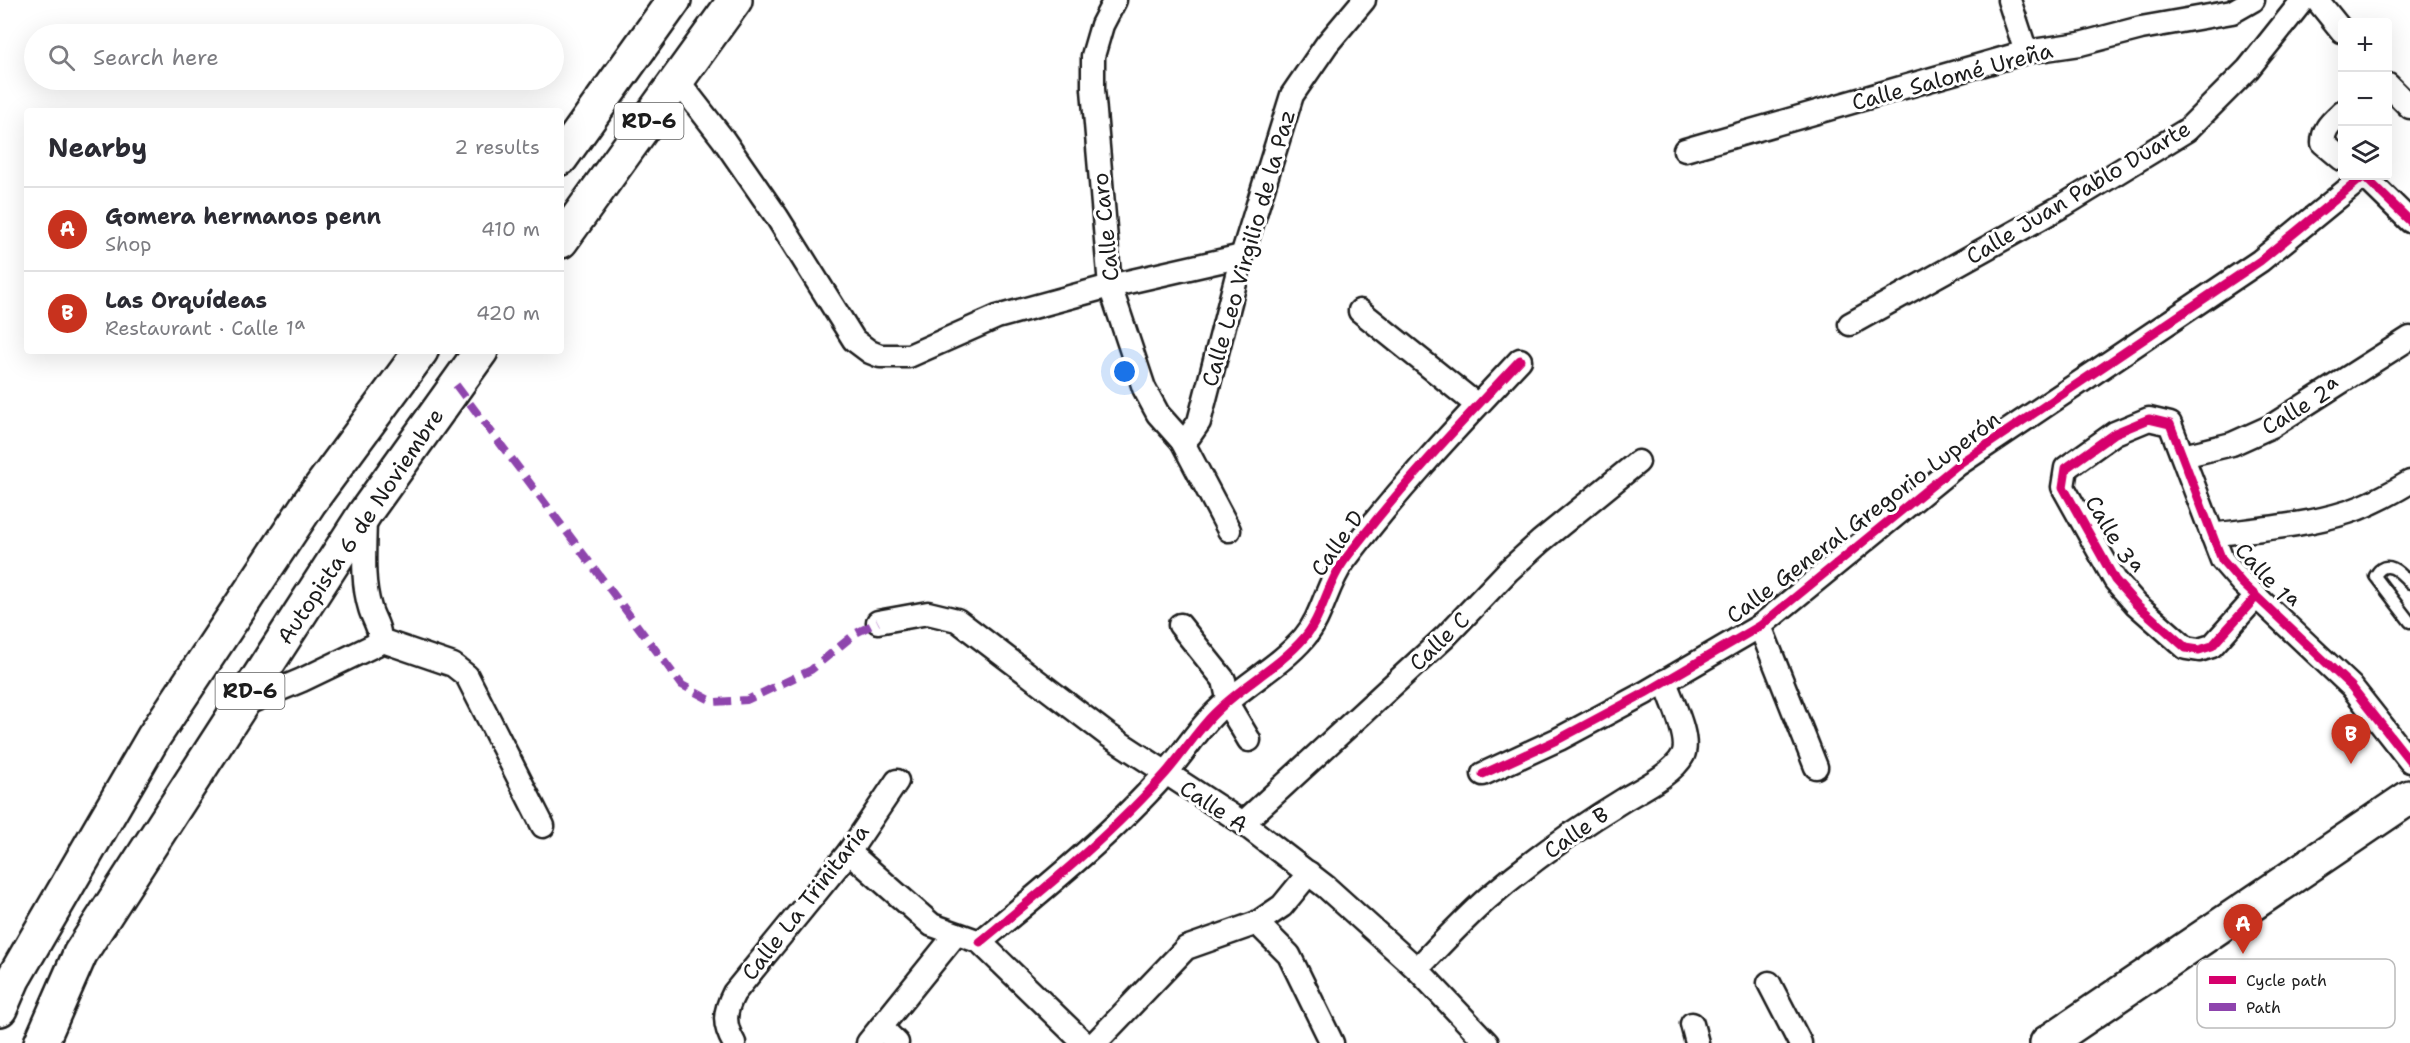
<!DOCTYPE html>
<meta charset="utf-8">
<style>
:root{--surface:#fff;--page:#f2f2f3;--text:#2b2b33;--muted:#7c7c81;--line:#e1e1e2;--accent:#c8321e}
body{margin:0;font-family:"Shantell Sans",sans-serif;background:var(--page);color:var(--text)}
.controls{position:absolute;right:18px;top:18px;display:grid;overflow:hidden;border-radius:6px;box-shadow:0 6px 24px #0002}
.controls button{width:54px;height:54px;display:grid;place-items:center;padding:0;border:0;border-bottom:2px solid var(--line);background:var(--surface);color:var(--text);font:30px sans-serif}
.you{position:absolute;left:1125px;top:372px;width:21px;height:21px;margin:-15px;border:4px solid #fff;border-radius:50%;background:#1a73e8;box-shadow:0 0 0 9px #1a73e833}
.badge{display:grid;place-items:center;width:39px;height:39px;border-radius:50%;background:var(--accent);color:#fff;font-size:20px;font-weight:700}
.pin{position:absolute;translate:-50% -50px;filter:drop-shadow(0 2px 3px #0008)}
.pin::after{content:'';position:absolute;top:32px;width:21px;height:18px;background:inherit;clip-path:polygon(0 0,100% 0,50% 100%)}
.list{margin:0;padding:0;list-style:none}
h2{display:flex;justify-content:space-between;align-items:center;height:78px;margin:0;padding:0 24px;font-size:26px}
h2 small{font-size:20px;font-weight:400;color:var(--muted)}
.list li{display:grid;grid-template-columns:39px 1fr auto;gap:18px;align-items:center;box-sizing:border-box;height:84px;padding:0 24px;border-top:2px solid var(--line)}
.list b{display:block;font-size:22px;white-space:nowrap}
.list p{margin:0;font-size:20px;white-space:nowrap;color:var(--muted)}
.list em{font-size:20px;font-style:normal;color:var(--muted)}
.icon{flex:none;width:33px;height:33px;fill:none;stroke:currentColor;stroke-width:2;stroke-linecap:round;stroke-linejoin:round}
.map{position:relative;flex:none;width:2410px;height:1043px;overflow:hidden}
.search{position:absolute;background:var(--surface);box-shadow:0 6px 24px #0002;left:24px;top:24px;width:540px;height:66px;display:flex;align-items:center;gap:15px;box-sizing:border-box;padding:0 21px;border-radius:33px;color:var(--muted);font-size:22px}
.panel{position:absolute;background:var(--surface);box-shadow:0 6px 24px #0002;left:24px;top:108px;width:540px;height:246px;border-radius:6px}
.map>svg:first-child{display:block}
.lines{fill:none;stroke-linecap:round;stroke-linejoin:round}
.lane-casing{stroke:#1c1c1c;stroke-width:15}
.street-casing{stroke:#1c1c1c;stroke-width:27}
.primary-casing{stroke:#1c1c1c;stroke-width:38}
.highway-casing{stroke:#1c1c1c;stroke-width:38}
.lane{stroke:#fff;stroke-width:10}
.street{stroke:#fff;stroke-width:22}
.primary{stroke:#fff;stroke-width:33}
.highway{stroke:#fff;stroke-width:33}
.quiet{stroke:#8e44ad;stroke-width:8;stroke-dasharray:15 8;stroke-linecap:butt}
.cycleway-casing{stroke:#fff;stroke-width:13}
.cycleway{stroke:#d6006c;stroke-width:9}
.labels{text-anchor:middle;stroke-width:6;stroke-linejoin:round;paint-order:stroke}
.shield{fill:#fff;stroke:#606060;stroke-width:1.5}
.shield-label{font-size:21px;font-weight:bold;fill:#1c1c1c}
.street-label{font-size:22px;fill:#1c1c1c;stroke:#fff}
.key{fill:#fff;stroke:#bbb;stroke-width:1.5}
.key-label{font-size:16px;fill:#1c1c1c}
</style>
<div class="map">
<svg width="2410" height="1043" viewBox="0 0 2410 1043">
<rect width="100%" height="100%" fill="#fff"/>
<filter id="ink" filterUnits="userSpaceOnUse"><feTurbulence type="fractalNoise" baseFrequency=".0167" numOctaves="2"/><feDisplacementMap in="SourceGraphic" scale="12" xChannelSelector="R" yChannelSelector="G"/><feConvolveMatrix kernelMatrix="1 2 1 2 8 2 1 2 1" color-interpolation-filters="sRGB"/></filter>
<g filter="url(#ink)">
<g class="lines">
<defs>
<path id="lane" d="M2410,583C2400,572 2386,557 2375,576L2410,622"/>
<g id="street">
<polyline points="1115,0 1102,25 1093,56 1093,89 1110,286 1144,388 1158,414 1182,441 1229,530"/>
<polyline points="2009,0 2026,52"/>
<polyline points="2317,0 2342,31"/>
<polyline points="678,81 723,139 777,217 854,340 870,352 880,356 909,356 997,317 1110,286 1242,256"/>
<polyline points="2388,85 2410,107"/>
<path d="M2342,112C2332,122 2323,128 2323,143L2342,159"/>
<polyline points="1685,150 2026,52 2080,44 2141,28 2232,12 2253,0"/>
<polyline points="1360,311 1477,405"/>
<polyline points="1850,324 2064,205 2187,130 2248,69 2303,0"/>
<polyline points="1182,441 1190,435 1199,422 1242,256 1292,95 1327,44 1364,0"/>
<polyline points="2183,456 2232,444 2272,426 2410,338"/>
<path d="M2212,535C2257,529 2304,526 2348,512C2370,505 2390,494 2410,482"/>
<polyline points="2256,597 2212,646 2199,650 2186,648 2136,604 2115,580 2063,487 2066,468 2115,433 2149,419 2170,424 2222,560 2242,583 2351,686 2410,761"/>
<polyline points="878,622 928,613 957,620 1108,735 1243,823 1326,887 1417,969 1487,1043"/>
<polyline points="1180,625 1224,680 1230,708 1249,740"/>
<polyline points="1760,626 1816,767"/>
<polyline points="380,640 453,665 467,676 543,826"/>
<path d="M240,706L302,680L377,644C384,632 373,620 370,608C361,579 365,545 365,514"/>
<polyline points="1483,774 1559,739 1645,693 1760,626 1957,465 2260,261 2364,176 2410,221"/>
<polyline points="1243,823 1445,637 1509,570 1541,541 1638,462"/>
<polyline points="849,852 932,925 980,942 1084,1043"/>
<polyline points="1257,923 1289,955 1332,1043"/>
<path d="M980,942C1044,889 1110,836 1165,774C1182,755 1196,732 1214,714C1241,686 1279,667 1304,638C1323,616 1326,585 1344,561C1397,490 1459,425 1520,360"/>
<path d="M1417,969C1440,945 1463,920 1488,898C1531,861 1577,828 1625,799C1642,789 1674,773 1683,755C1691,738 1671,700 1665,681"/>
<polyline points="1769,983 1800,1043"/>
<polyline points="1692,1024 1697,1043"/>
<polyline points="881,1027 897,1043"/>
<path d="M734,1043C723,1024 724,1012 734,993L849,852L897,781"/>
<polyline points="868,1043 956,934"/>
<polyline points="1095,1043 1186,948 1257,923 1282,906 1309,873"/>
</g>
<polyline id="primary" points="2047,1043 2410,797"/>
<g id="highway">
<polyline points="561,158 674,0"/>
<polyline points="561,241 735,0"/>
<polyline points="0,1009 13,979 153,738 309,503 421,351"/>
<polyline points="41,1043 80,954 365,513 481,351"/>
</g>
</defs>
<use href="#lane" class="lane-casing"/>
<use href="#street" class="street-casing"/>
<use href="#primary" class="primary-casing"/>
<use href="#highway" class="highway-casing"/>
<use href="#lane" class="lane"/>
<use href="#street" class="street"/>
<use href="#primary" class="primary"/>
<use href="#highway" class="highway"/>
<polyline class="quiet" points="456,385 682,685 714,702 747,700 811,670 856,633 878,622"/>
<defs>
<g id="cycleway">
<polyline points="2256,597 2212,646 2199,650 2186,648 2136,604 2115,580 2063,487 2066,468 2115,433 2149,419 2170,424 2222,560 2242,583 2351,686 2410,761"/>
<polyline points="1483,774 1559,739 1645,693 1760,626 1957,465 2260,261 2364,176 2410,221"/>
<path d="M980,942C1044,889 1110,836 1165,774C1182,755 1196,732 1214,714C1241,686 1279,667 1304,638C1323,616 1326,585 1344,561C1397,490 1459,425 1520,360"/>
</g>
</defs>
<use href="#cycleway" class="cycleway-casing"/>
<use href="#cycleway" class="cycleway"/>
</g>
</g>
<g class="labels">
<g class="shield">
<rect x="614.5" y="103" width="69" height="36" rx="4.5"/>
<rect x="215.5" y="673" width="69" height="36" rx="4.5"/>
</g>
<g class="shield-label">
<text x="649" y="128">RD-6</text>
<text x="250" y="698">RD-6</text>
</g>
<g class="street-label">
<text transform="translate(1952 76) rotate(-15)" y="8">Calle Salomé Ureña</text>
<text transform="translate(2078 192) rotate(-31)" y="8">Calle Juan Pablo Duarte</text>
<text transform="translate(1105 227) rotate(-96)" y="8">Calle Caro</text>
<text transform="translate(1248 248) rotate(-74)" y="8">Calle Leo Virgilio de la Paz</text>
<text transform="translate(2301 406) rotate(-31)" y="8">Calle 2ª</text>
<text transform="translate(1863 517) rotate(-37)" y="8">Calle General Gregorio Luperón</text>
<text transform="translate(360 526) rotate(-56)" y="8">Autopista 6 de Noviembre</text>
<text transform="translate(2114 535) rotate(59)" y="8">Calle 3ª</text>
<text transform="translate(1337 543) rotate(-55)" y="8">Calle D</text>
<text transform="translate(2267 576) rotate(48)" y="8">Calle 1ª</text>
<text transform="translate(1439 641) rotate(-44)" y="8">Calle C</text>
<text transform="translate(1214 806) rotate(33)" y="8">Calle A</text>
<text transform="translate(1576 832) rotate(-35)" y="8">Calle B</text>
<text transform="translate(805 902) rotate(-52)" y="8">Calle La Trinitaria</text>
</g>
</g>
<rect x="2197" y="959" width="198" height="69" rx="9" class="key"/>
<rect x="2209" y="976" width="27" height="8" fill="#d6006c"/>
<rect x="2209" y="1003" width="27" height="8" fill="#8e44ad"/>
<g class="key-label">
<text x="2246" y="986">Cycle path</text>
<text x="2246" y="1013">Path</text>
</g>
</svg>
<div class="controls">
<button>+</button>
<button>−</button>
<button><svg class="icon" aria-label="layers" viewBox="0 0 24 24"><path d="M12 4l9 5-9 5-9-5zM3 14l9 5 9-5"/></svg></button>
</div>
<div class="you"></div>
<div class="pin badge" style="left:2243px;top:954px">A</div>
<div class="pin badge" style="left:2351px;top:764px">B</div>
<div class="search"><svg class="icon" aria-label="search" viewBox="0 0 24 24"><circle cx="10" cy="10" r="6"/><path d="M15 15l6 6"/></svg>Search here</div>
<section class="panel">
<h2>Nearby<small>2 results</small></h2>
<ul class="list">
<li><span class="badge">A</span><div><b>Gomera hermanos penn</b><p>Shop</p></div><em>410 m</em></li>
<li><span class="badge">B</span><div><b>Las Orquídeas</b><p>Restaurant · Calle 1ª</p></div><em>420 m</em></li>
</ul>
</section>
</div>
